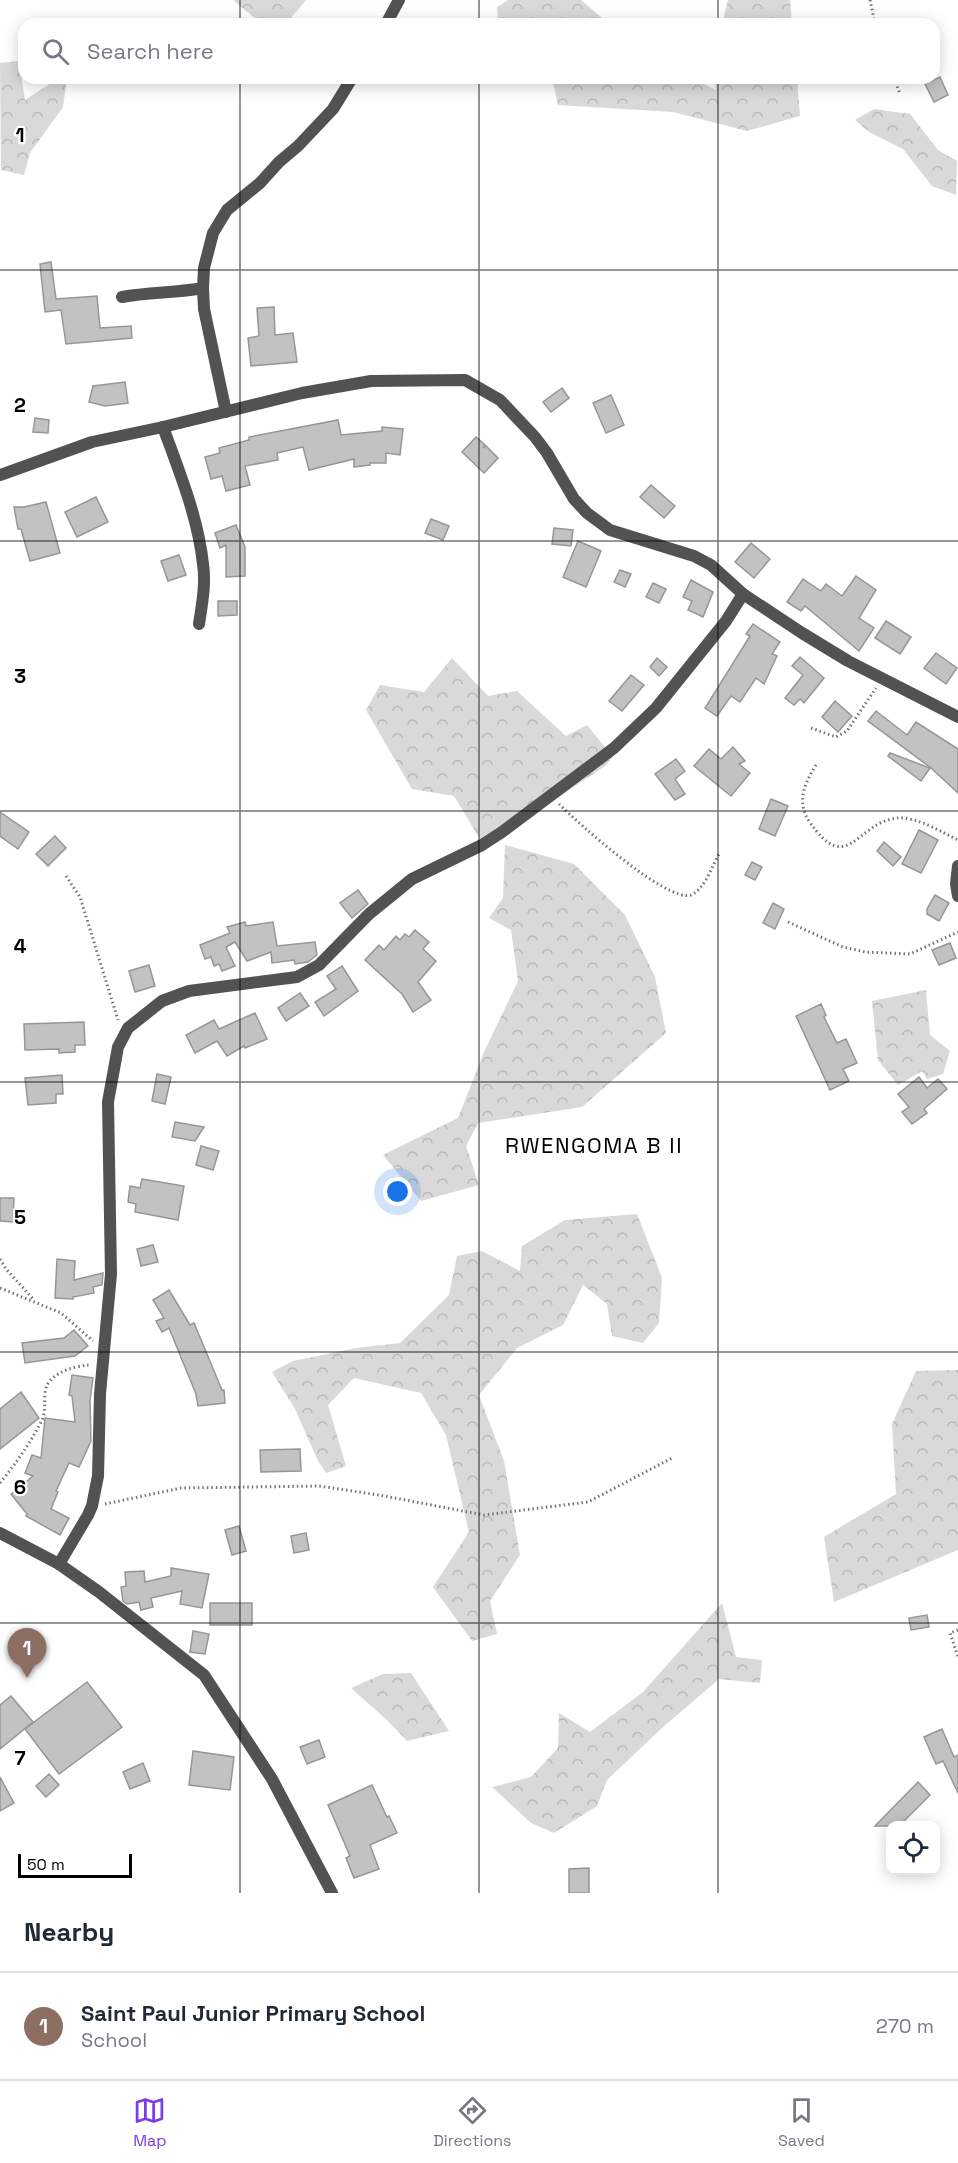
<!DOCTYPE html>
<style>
:root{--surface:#fff;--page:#f6f6f7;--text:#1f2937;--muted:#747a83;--line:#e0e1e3;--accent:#7c3aed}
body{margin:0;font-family:"Space Grotesk",sans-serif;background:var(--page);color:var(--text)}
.controls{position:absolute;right:18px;bottom:18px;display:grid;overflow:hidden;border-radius:12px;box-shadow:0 3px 15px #0003}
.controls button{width:54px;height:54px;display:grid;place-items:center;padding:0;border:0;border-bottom:2px solid var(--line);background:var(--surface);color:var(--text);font:30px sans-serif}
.scale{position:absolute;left:18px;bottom:15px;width:114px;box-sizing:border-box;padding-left:6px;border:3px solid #000;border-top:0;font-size:16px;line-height:21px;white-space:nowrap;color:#000;-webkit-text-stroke:4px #fff;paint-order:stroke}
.you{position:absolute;left:398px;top:1192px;width:21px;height:21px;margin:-15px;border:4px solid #fff;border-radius:50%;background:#1a73e8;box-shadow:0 0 0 9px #1a73e833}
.badge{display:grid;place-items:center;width:39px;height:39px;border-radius:50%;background:var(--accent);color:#fff;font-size:20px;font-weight:700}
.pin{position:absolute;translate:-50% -50px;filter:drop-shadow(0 2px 3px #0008)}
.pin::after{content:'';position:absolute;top:32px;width:21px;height:18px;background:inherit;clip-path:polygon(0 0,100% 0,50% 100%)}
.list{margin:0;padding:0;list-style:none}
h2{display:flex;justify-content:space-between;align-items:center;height:78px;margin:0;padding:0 24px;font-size:26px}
h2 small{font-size:20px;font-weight:400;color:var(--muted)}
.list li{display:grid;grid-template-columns:39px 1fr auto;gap:18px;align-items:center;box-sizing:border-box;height:108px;padding:0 24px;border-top:2px solid var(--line)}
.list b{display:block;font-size:22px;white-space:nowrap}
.list p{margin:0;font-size:20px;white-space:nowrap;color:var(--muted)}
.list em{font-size:20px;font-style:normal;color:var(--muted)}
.icon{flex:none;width:33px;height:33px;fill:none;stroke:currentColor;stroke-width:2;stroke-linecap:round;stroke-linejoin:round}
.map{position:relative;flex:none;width:958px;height:1893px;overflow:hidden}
.search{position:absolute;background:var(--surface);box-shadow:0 3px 15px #0003;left:18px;right:18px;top:18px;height:66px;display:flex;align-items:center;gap:15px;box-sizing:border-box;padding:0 21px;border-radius:18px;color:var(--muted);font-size:22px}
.sheet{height:186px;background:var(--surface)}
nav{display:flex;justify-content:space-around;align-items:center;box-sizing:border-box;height:84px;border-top:2px solid var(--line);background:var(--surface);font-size:16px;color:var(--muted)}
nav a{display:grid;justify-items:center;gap:3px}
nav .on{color:var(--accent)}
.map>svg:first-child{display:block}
.forest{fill:url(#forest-crowns)}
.building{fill:#c2c2c2;stroke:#969696;stroke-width:1.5}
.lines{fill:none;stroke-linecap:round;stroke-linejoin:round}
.path{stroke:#747474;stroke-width:3;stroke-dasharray:1.5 3;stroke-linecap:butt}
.street{stroke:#525252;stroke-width:12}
.grid{fill:none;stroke:#000;stroke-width:1.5;stroke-opacity:0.55}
.labels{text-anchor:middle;stroke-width:4.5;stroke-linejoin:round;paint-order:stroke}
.quarter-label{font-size:22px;letter-spacing:1.5px;fill:#000;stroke:#fff}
.grid-label{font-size:20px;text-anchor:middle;font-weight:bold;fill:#000;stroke:#fff;stroke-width:4.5;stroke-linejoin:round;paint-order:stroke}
</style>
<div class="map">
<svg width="958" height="1893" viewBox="0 0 958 1893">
<defs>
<pattern id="forest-crowns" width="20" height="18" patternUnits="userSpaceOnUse" patternTransform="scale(1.5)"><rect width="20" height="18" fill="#d9d9d9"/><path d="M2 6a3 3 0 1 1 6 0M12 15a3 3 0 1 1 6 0" fill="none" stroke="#b8b8b8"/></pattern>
</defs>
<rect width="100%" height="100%" fill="#fff"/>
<g class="forest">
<polygon points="233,0 306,0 286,24 262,24"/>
<polygon points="508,0 581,0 609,24 498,24 497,7"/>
<polygon points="728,0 790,0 792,24 722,24"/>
<polygon points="19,61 25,100 59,78 67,78 63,107 30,153 24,175 1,170 0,63"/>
<polygon points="552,78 692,78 716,90 715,78 797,78 800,116 747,131 673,112 558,105"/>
<polygon points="874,109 910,114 938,150 957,161 956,195 932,186 903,149 869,132 855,120"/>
<polygon points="452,658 488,696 517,691 566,736 587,725 613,757 605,766 500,837 484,846 454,796 412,789 366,710 380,685 424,692"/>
<polygon points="505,845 574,864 625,915 655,977 666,1033 582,1107 478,1123 466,1146 479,1185 421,1201 383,1155 458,1118 484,1052 518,981 511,930 489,918 503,898"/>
<polygon points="926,990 930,1035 950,1051 943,1074 927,1079 922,1071 898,1085 878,1060 872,1001"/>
<polygon points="637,1214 662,1278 659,1323 643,1343 612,1336 607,1304 583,1285 563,1325 517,1348 479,1395 504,1461 520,1555 490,1601 497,1634 472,1641 433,1587 469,1532 446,1435 421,1393 354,1378 328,1405 346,1466 326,1473 318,1461 295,1409 272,1372 293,1361 356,1348 400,1343 449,1295 457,1256 482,1251 520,1271 522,1246 565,1220"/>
<polygon points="958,1370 958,1550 834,1602 824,1537 896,1494 892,1424 916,1371"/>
<polygon points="722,1603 736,1657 762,1660 760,1683 719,1679 662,1728 607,1780 597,1806 554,1833 531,1823 492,1787 531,1777 558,1748 559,1713 590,1732 643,1692"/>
<polygon points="411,1673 449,1731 407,1741 387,1720 351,1688 383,1674"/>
</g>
<g class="building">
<polygon points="940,77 948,95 934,102 925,84"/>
<polygon points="51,262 56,299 97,296 100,328 131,326 132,338 66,344 61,310 45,312 40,264"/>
<polygon points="274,307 275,335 293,333 297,362 251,366 248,338 259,336 257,308"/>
<polygon points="125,382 128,403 105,406 89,402 93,386"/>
<polygon points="562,388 569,398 551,412 543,402"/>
<polygon points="611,395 624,425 606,433 593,403"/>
<polygon points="35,418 49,420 48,433 33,432"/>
<polygon points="338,420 341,435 382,431 382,427 403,429 400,455 386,453 386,463 370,463 370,465 354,467 354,459 309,470 303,447 277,453 278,460 245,466 250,485 226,491 222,476 211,479 205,457 220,453 219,448 249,440 249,437"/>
<polygon points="476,437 485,445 483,448 486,446 498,458 484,473 462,452"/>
<polygon points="651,485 675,506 664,518 640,497"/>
<polygon points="96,497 108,522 77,537 65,512"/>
<polygon points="46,502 60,553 30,561 21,529 18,529 14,507 24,507"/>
<polygon points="431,519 449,526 443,540 425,533"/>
<polygon points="236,525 245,547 245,576 226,577 226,545 220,548 215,533"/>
<polygon points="554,528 573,530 571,546 552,544"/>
<polygon points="578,541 601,551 586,587 563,577"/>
<polygon points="751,543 770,559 754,578 735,562"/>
<polygon points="179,555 186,575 168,581 161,561"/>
<polygon points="620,570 631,574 625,587 614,582"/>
<polygon points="856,576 876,590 859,618 874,628 859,651 805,606 801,611 787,602 803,579 821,591 826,584 842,596"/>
<polygon points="691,580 713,592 703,617 688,610 692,601 683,597"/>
<polygon points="653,583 666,589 659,603 646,597"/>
<polygon points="218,601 237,601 237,615 218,616"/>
<polygon points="886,621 911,637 900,654 875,638"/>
<polygon points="753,624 780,642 772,654 777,656 764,684 756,678 740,702 731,696 717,716 705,708 750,636 746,634"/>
<polygon points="936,653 957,668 946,684 924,668"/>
<polygon points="800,657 824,678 804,703 800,699 794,705 785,698 803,675 792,666"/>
<polygon points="657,658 667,667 659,676 650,667"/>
<polygon points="631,675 644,685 622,711 609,701"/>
<polygon points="835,701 852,716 838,732 822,717"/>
<polygon points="876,711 907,735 916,722 958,749 958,793 931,768 868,721"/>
<polygon points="733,747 745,761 739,764 750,773 731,796 694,766 709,749 721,759"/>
<polygon points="890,753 930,768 921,781 888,756"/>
<polygon points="676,759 685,771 675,779 685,794 675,800 655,774"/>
<polygon points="771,799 788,806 775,836 759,829"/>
<polygon points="0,812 29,832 18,849 0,836"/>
<polygon points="919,830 938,840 921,873 902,864"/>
<polygon points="55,836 66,848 48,866 36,854"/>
<polygon points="884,842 901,857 893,866 877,851"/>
<polygon points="752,862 762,867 755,880 745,875"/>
<polygon points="358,890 368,904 352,918 340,903"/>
<polygon points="935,895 949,903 939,921 927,914 927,909"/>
<polygon points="773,903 784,909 775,929 763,923"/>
<polygon points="245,922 246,926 273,922 277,946 315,942 317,955 308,962 295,964 294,960 272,963 271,952 247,961 235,942 226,947 235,966 222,971 219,964 214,966 211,957 205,959 200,945 230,933 227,927"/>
<polygon points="415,930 429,942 423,949 436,961 418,982 431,1000 413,1012 402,994 365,960 379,945 384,950 396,936 400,940 405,934 409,937"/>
<polygon points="950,943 956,958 939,965 932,950"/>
<polygon points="149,965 155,986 135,992 129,971"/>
<polygon points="342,966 358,991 324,1016 315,1002 336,989 327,976"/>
<polygon points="300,993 309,1006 286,1021 278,1008"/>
<polygon points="821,1004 826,1015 824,1017 837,1043 846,1039 857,1063 843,1069 849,1081 830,1090 796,1016"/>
<polygon points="255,1013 267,1039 245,1048 244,1046 227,1056 217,1041 195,1053 186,1035 214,1020 219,1029"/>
<polygon points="84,1022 85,1045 75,1045 75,1052 59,1053 59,1049 25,1050 24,1024"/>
<polygon points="157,1074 171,1077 165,1104 152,1101"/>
<polygon points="62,1075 63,1094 56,1094 56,1103 28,1105 25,1078"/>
<polygon points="919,1077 927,1088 938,1079 947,1089 924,1109 927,1113 912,1124 902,1112 909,1107 898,1094"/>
<polygon points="175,1122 204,1127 195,1141 172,1137"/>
<polygon points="201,1146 219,1151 213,1170 196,1165"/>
<polygon points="142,1179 184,1186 178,1220 135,1212 136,1204 128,1202 130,1186 140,1188"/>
<polygon points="0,1198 14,1198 13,1222 0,1221"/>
<polygon points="153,1245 158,1262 141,1266 137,1249"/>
<polygon points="57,1259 75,1261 74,1280 103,1273 102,1285 93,1287 94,1293 73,1297 73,1299 55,1298"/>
<polygon points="169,1290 190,1325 194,1323 222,1390 224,1390 225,1403 198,1406 196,1394 169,1328 162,1332 156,1321 164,1318 153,1300"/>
<polygon points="74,1330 88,1346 75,1356 25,1363 22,1343 64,1338"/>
<polygon points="72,1375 93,1378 90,1400 91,1441 79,1467 69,1463 56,1491 58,1492 51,1509 69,1518 60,1535 26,1516 27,1514 11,1494 33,1476 25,1473 32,1455 41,1458 45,1418 75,1422 72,1396 69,1395"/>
<polygon points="21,1392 39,1418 0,1449 0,1409"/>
<polygon points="300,1449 301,1471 261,1472 260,1450"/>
<polygon points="239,1526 246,1551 232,1555 225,1530"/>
<polygon points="306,1533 309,1550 294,1553 291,1536"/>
<polygon points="171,1568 209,1574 202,1608 180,1604 182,1591 151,1598 153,1607 141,1610 139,1602 127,1604 123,1601 121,1587 126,1586 125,1572 144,1571 145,1582 171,1576"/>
<rect x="210" y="1603" width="42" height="22"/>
<polygon points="927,1615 929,1627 911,1630 909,1618"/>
<polygon points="193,1631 209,1634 205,1654 190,1652"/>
<polygon points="87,1682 122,1727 59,1774 25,1729"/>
<polygon points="11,1696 33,1722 0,1749 0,1705"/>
<polygon points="942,1729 954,1757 958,1755 958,1793 943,1761 936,1764 924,1737"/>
<polygon points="319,1740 325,1757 307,1764 300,1747"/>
<polygon points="193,1751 234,1757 230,1790 189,1785"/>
<polygon points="143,1763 150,1781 130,1789 123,1772"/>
<polygon points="49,1774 59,1785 46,1797 36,1786"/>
<polygon points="0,1777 14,1803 0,1811"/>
<polygon points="918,1782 930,1795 899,1826 875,1826"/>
<polygon points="372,1785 387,1817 389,1816 397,1833 370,1845 379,1869 354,1878 346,1858 350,1856 328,1805"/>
<polygon points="589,1868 589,1893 569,1893 569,1869"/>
</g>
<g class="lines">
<g class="path">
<polyline points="870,0 875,24"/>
<polyline points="894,78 900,94"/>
<polyline points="811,728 836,737 847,731 876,688"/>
<path d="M816,765C805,783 796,801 809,821C848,878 855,823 897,818C915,816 942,832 958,840"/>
<path d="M559,804C578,823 667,903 691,895C705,889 712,866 719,854"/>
<polyline points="66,876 80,897 118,1020"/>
<polyline points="788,922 843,947 865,952 910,954 958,932"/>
<polyline points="0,1259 6,1269 34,1300"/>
<polyline points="0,1288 61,1313 93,1341"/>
<path d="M0,1483C16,1463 30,1444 42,1420C46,1411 44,1403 45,1393C46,1374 73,1366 89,1365"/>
<polyline points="105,1504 181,1488 319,1486 379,1495 484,1515 588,1502 672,1458"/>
<polyline points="958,1630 950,1633 958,1657"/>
</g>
<g class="street">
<polyline points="386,24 399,0"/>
<path d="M122,297C149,292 176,293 203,288"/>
<polyline points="226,412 204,309 203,288 204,268 213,233 227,210 260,183 279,162 298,146 333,109 352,78"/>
<path d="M163,427C179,471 198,517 203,564C206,584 202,604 199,624"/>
<polyline points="0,475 92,442 163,427 302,393 371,381 465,380 500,400 535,437 547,453 574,499 587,513 610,530 694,556 711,565 743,594 802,633 848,661 958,717"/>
<polyline points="958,866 956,884 958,896"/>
<polyline points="0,1533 59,1564 99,1592 204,1675 272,1779 332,1893"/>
<polyline points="59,1564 88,1515 92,1506 98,1476 100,1394 111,1274 108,1102 118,1047 128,1028 162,1001 189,991 297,977 319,965 369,914 412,879 482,845 502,832 614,748 656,708 726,621 743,594"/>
</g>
</g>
<path class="grid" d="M240,0V24M479,0V24M718,0V24M240,78V1893M479,78V1893M718,78V1893M0,270H958M0,541H958M0,811H958M0,1082H958M0,1352H958M0,1623H958"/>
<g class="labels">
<g class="quarter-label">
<text x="594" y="1153">RWENGOMA B II</text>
</g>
</g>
<g class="grid-label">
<text x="20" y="142">1</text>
<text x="20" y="412">2</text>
<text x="20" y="683">3</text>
<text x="20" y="953">4</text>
<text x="20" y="1224">5</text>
<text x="20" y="1494">6</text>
<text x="20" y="1765">7</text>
</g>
</svg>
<div class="controls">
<button><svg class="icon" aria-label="locate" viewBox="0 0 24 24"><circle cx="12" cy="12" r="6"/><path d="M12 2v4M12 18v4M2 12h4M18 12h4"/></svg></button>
</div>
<div class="scale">50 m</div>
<div class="you"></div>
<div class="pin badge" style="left:27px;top:1678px;background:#8d6e63">1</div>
<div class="search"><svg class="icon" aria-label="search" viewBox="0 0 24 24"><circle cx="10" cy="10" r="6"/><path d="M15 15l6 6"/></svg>Search here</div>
</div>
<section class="sheet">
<h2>Nearby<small></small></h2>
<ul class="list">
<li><span class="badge" style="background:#8d6e63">1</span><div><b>Saint Paul Junior Primary School</b><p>School</p></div><em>270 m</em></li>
</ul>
</section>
<nav>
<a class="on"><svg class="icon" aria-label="map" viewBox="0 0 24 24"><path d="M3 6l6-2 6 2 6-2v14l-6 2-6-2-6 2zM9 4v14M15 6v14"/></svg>Map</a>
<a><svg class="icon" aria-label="directions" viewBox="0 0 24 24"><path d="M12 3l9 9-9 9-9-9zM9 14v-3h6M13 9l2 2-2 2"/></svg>Directions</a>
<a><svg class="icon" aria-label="saved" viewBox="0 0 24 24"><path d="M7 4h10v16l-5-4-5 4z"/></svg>Saved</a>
</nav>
